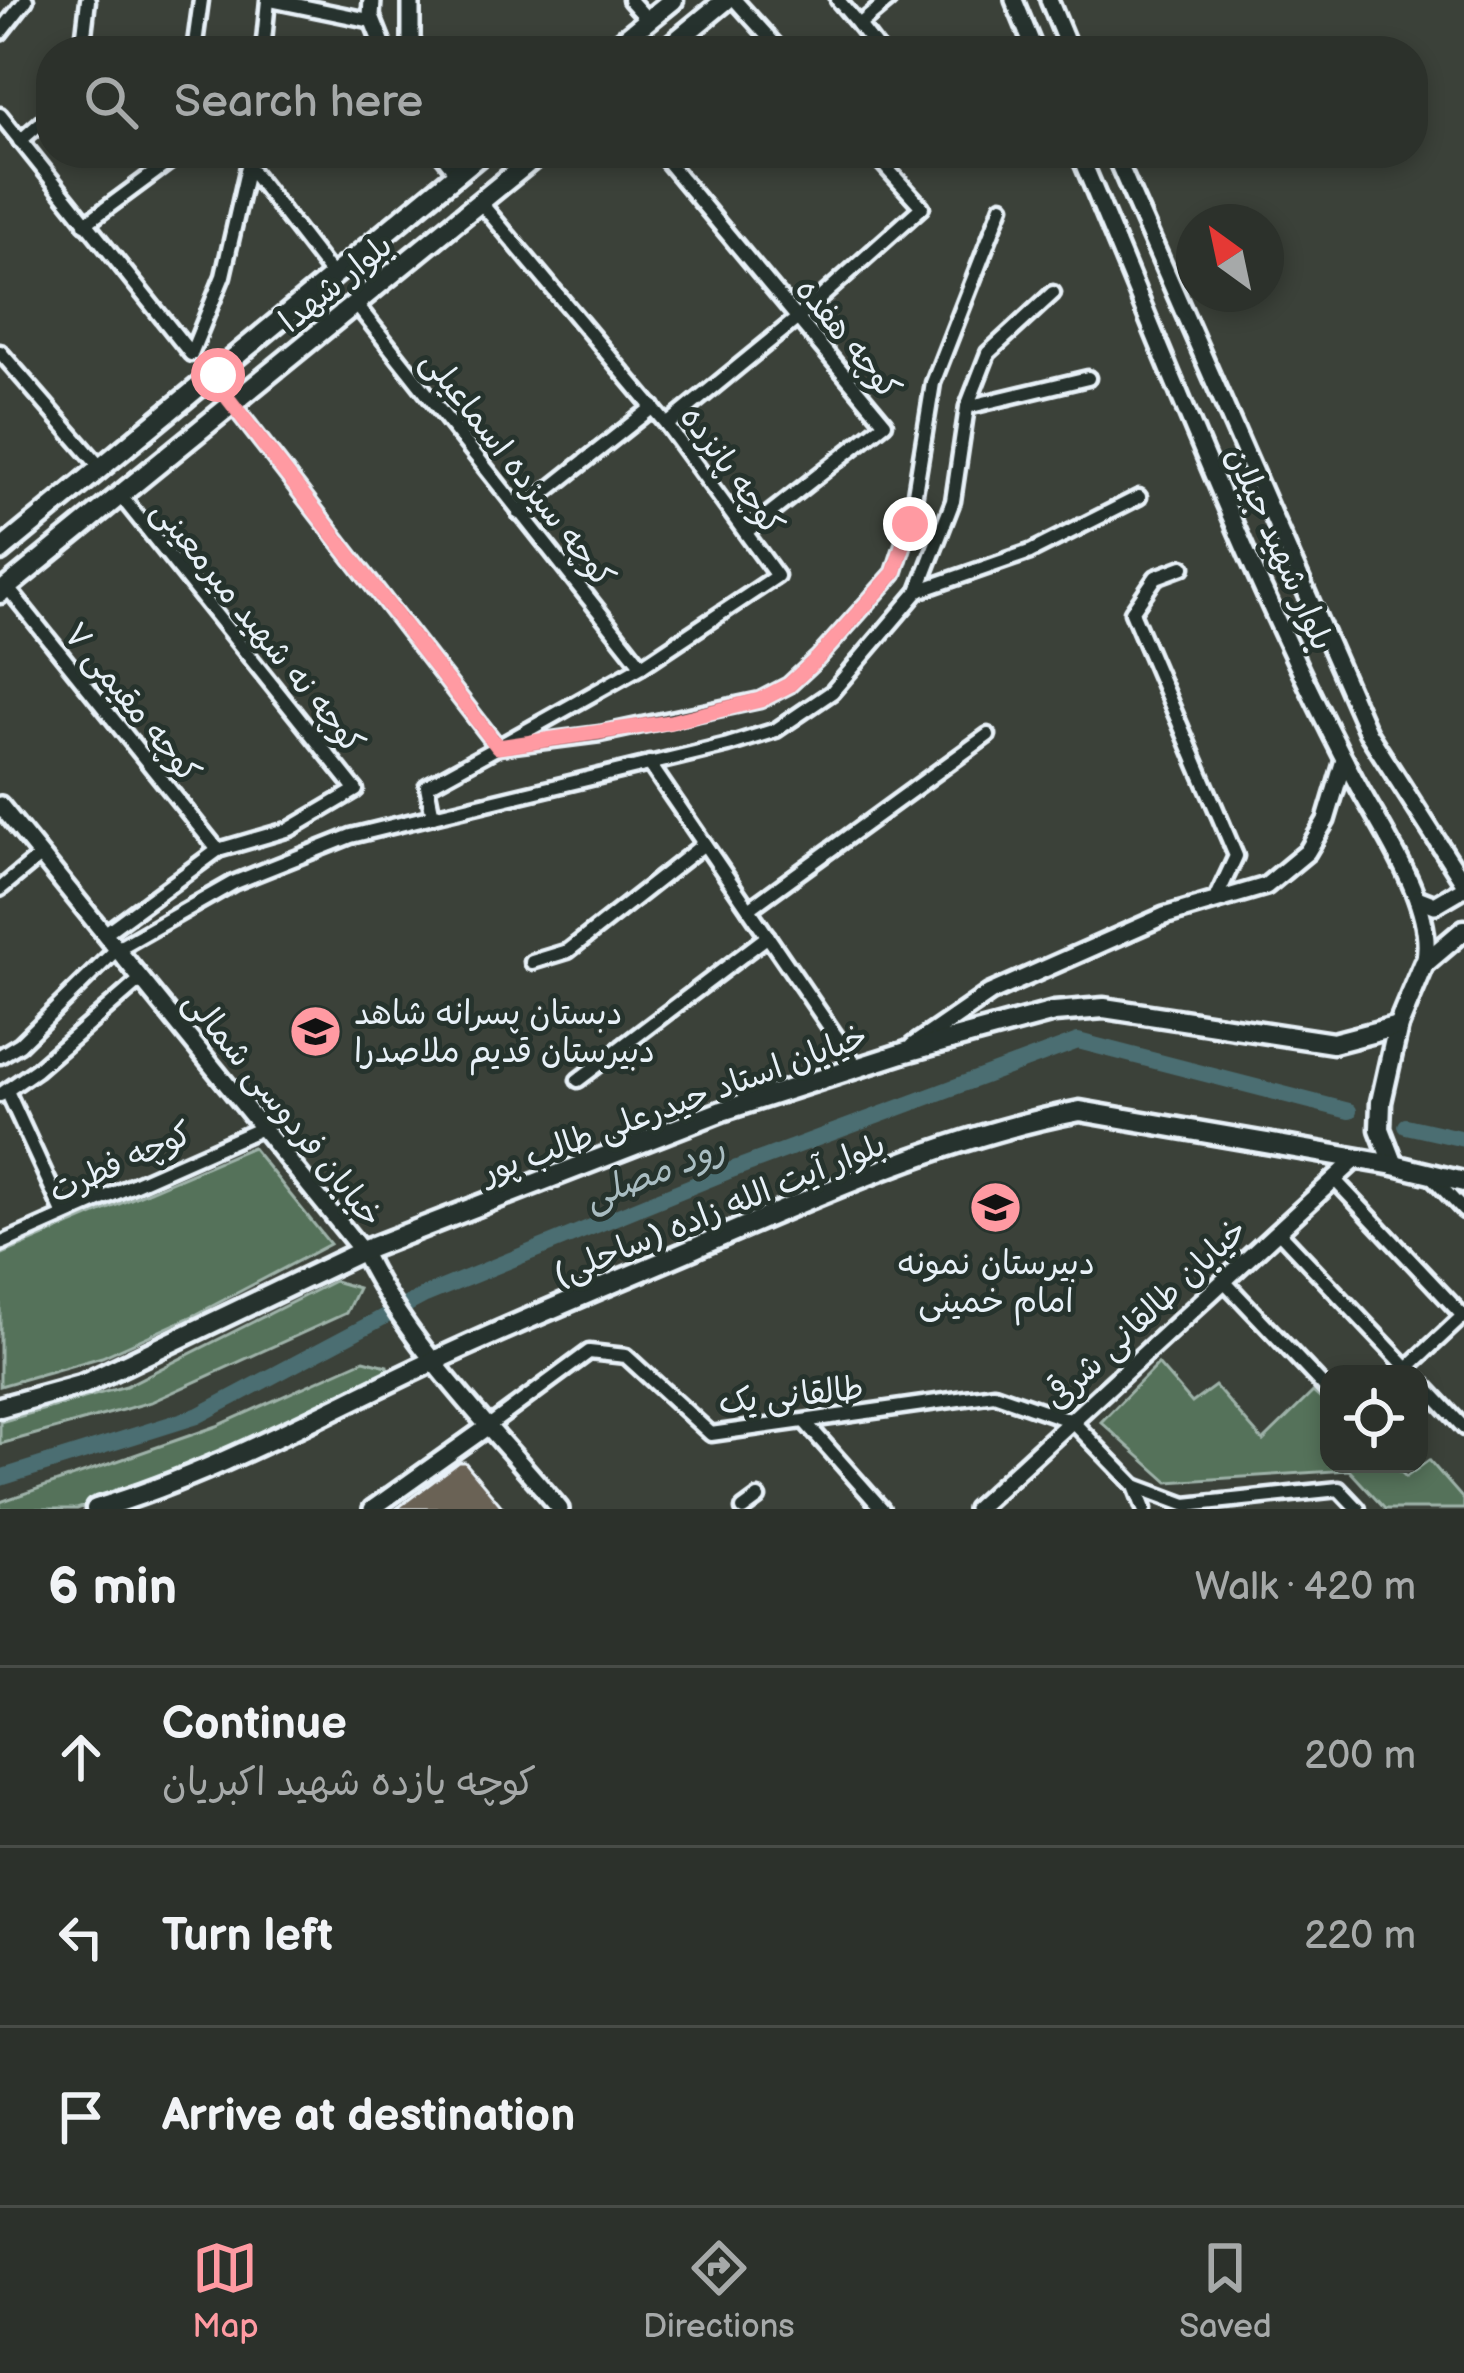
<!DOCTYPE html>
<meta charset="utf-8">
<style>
:root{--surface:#2c312b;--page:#383d37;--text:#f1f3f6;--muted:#a6a9a9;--line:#484c47;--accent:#ff9aa2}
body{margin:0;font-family:"Balsamiq Sans","Playpen Sans Arabic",sans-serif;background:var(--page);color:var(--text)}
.controls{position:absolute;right:36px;bottom:36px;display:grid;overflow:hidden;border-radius:24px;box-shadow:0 6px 18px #0003}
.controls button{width:108px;height:108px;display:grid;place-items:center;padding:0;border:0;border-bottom:3px solid var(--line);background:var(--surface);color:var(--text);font:60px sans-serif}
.compass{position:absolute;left:1176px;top:204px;width:108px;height:108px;border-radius:50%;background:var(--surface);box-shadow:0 6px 18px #0003;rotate:327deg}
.stop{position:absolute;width:36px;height:36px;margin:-27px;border:9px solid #ff9aa2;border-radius:50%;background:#fff}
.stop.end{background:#ff9aa2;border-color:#fff;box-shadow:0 3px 12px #0008}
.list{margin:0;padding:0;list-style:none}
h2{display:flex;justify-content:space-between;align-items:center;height:156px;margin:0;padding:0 48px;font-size:51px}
h2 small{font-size:39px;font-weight:400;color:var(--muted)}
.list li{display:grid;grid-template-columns:78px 1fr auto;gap:36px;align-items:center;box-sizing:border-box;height:180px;padding:0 48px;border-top:3px solid var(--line)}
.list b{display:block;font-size:45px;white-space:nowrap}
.list p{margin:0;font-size:39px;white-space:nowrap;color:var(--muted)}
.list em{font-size:39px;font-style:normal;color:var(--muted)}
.icon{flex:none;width:66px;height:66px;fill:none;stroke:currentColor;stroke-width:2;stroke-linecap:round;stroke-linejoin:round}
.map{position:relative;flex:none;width:1464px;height:1509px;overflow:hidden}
.search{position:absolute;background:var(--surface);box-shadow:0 6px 18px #0003;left:36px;right:36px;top:36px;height:132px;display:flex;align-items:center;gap:30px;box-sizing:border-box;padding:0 42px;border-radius:48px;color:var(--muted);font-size:45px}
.sheet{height:696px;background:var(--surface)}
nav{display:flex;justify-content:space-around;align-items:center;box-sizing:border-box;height:168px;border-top:3px solid var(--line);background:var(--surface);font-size:33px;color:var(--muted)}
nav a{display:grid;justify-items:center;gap:6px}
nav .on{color:var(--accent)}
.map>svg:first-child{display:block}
.green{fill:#55725a;stroke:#9eb2a9;stroke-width:3}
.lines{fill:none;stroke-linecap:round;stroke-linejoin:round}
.canal{stroke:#4b6e72;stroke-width:16}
.building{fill:#6b6255;stroke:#e8f1f8;stroke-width:3}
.minor-casing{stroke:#e8f1f8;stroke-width:21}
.tertiary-casing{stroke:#e8f1f8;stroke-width:24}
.secondary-casing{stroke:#e8f1f8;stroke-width:27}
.minor{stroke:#26332d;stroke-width:12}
.tertiary{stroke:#26332d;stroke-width:15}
.secondary{stroke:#26332d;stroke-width:18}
.route{stroke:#ff9aa2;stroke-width:15}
.labels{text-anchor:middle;stroke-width:10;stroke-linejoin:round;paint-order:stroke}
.street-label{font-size:33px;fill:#e8f1f8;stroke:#26332d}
.poi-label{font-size:33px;fill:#e8f1f8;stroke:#26332d;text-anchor:start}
.water-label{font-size:36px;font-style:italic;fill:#a9bdc2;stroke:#26332d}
</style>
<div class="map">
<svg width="1464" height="1509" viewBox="0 0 1464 1509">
<rect width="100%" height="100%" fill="#3b4139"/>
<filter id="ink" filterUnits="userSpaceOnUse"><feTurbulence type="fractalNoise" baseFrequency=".00833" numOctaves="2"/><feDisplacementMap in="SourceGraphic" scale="24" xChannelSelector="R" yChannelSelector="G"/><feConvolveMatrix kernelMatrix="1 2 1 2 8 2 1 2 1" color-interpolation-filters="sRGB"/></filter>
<g filter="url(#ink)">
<g class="green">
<polygon points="252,1147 330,1244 197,1314 102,1357 0,1386 0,1255"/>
<polygon points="334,1281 358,1288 346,1313 151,1402 0,1444 0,1422 126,1386"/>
<polygon points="364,1360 387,1366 388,1378 194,1467 77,1509 0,1509 0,1502 217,1426"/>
<polygon points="1158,1364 1192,1403 1215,1386 1263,1441 1313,1392 1329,1406 1329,1464 1393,1464 1406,1477 1429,1460 1464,1500 1464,1509 1385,1509 1349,1470 1168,1482 1101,1422"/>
</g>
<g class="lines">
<g class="canal">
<polyline points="1406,1126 1464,1139"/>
<polyline points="0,1478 197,1416 425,1295 726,1172 1078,1041 1349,1111"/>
</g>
</g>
<polygon class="building" points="459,1462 465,1462 504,1509 396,1509"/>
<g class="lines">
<defs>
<g id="minor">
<polyline points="271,0 373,21"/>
<polyline points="630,0 648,20"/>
<polyline points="735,0 781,51"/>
<polyline points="838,0 859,25 889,0"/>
<polyline points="859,25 879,51"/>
<polyline points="0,33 26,0"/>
<polyline points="82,51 88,0"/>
<polyline points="194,51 201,0"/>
<polyline points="263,51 268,0"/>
<polyline points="0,115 191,354 223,276 251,153"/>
<polyline points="20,141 51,114"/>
<polyline points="660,153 885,423 746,532"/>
<polyline points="250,169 333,276"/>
<polyline points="480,202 667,425 777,576 642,666 505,743"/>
<polyline points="85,224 181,153"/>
<polyline points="355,303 642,666"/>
<polyline points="0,352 101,468"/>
<polyline points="967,407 1088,378"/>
<polyline points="667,425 799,317 922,207 873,153"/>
<polyline points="519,513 653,407"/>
<polyline points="1183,567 1156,577 1132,612 1236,856 1215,901"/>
<polyline points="7,587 218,850"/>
<polyline points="918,591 1030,552 1139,497"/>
<polyline points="498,747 600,734 760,700 789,685 818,658 894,573 910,524 933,383 1002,206"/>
<polyline points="649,763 857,1067"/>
<polyline points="433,816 728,745 776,730 832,692 918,591 953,501 967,407 988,353 1053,293"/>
<polyline points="0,889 41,855"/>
<polyline points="749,909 988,735"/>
<polyline points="104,934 218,850 290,829 356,790 120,495"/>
<polyline points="532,962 568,951 704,844"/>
<polyline points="0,1056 20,1044 117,949 233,883 351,836 433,816 427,786 498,747 213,379"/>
<polyline points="578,1080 768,936"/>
<polyline points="7,1091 64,1215"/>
<polyline points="0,1095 36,1070 141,979"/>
<polyline points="1429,1174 1464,1211"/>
<polyline points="1334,1179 1464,1317"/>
<polyline points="1278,1231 1413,1374"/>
<polyline points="0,1244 262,1128"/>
<polyline points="1224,1281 1329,1392"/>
<polyline points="1401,1374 1464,1315"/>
<polyline points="1419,1380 1464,1428"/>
<polyline points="805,1422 882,1509"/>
<polyline points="490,1425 589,1352 626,1356 711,1434 994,1394 1072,1421 1135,1486 1144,1509"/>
<polyline points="1135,1486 1186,1505 1339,1489 1358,1509"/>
<polyline points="743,1509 758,1498"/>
</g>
<g id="tertiary">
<polyline points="372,0 371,16 385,51"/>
<polyline points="411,0 411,39 415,51"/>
<polyline points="1014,0 1035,51"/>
<polyline points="1049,0 1070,51"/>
<polyline points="442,153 458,173"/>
<path d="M1079,153C1168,362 1249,578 1355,780C1381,830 1438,908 1424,964"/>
<polyline points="1114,153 1368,733 1464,883"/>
<path d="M0,805L362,1251C409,1347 491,1427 560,1509"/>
<polyline points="1417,898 1435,905 1464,888"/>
<polyline points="913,1046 990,993 1164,916 1266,886 1307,852 1326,820 1344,760"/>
<polyline points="372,1509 490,1425"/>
<polyline points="976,1509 1355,1160"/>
</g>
<g id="secondary">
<polyline points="610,51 673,0"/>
<polyline points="664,51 726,0"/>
<polyline points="0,551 482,153"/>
<polyline points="0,593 540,153"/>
<polyline points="1394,1165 1380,1129 1381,1102 1398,1026 1424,964 1464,930"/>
<polyline points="0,1407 84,1384 362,1251 722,1111 906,1052 1054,1012 1104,1008 1333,1043 1398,1026"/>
<path d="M96,1509C216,1473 324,1412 436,1360C521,1320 609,1285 695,1248C817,1195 949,1136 1080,1111L1394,1165L1464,1182"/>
</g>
</defs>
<use href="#minor" class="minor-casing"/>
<use href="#tertiary" class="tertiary-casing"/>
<use href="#secondary" class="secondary-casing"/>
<use href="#minor" class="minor"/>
<use href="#tertiary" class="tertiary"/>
<use href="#secondary" class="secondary"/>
</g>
</g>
<g class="lines" filter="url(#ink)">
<polyline class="route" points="218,375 213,379 498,747 670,722 760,700 789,685 818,658 894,573 910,524"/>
</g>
<defs>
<symbol id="school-disc" viewBox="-11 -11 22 22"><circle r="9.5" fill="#ff9aa2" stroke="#26332d"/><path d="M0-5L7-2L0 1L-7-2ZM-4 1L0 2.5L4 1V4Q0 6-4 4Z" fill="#111"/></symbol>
</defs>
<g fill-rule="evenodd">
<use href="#school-disc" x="286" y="1002" width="59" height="59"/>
<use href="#school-disc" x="966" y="1178" width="59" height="59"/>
</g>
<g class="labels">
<g class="street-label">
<text transform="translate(335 282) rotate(-39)" y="12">بلوار شهدا</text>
<text transform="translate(849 338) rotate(51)" y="12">کوچه هفده</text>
<text transform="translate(519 468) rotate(52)" y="12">کوچه سیزده اسماعیلی</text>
<text transform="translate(733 470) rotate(54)" y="12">کوچه پانزده</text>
<text transform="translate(1281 548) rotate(66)" y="12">بلوار شهید جیلان</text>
<text transform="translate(259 626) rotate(51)" y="12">کوچه نه شهید میرمعینی</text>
<text transform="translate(133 702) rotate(51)" y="12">کوچه مقیمی ۷</text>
<text transform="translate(674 1103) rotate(-20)" y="12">خیابان استاد حیدرعلی طالب پور</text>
<text transform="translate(284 1108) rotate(51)" y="12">خیابان فردوسی شمالی</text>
<text transform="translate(120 1161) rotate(-24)" y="12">کوچه فطرت</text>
<text transform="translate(719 1208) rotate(-22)" y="12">بلوار آیت الله زاده (ساحلی)</text>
<text transform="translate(1145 1313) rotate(-43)" y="12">خیابان طالقانی شرقی</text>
<text transform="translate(791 1394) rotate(-6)" y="12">طالقانی یک</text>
</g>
<g class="poi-label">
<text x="354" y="1024">دبستان پسرانه شاهد<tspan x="354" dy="38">دبیرستان قدیم ملاصدرا</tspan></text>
<text x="996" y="1274" text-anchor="middle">دبیرستان نمونه<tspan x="996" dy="38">امام خمینی</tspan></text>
</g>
<g class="water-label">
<text transform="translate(654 1171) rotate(-21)" y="13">رود مصلی</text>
</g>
</g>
</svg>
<div class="controls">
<button><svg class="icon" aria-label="locate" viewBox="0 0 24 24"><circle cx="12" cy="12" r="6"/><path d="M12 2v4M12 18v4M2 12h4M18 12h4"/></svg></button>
</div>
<svg class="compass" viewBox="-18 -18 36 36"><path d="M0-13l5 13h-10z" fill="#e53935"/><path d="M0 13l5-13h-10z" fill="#a6a9a9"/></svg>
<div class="stop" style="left:218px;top:375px"></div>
<div class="stop end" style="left:910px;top:524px"></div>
<div class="search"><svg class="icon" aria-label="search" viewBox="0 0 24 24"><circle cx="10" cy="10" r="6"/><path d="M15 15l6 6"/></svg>Search here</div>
</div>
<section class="sheet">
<h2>6 min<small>Walk · 420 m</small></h2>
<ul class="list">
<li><svg class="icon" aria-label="ahead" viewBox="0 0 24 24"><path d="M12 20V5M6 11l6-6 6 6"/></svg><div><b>Continue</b><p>کوچه یازده شهید اکبریان</p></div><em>200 m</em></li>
<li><svg class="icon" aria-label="left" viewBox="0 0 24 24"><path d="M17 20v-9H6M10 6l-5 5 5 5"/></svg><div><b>Turn left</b></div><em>220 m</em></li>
<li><svg class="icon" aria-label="arrive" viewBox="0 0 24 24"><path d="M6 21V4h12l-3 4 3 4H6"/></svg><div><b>Arrive at destination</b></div></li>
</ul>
</section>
<nav>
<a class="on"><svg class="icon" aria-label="map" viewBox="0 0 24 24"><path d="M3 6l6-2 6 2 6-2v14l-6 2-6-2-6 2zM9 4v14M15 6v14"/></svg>Map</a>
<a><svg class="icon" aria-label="directions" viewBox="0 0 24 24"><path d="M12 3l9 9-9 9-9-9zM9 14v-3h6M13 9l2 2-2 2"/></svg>Directions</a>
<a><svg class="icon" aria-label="saved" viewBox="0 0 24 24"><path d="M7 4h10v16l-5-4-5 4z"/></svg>Saved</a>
</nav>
